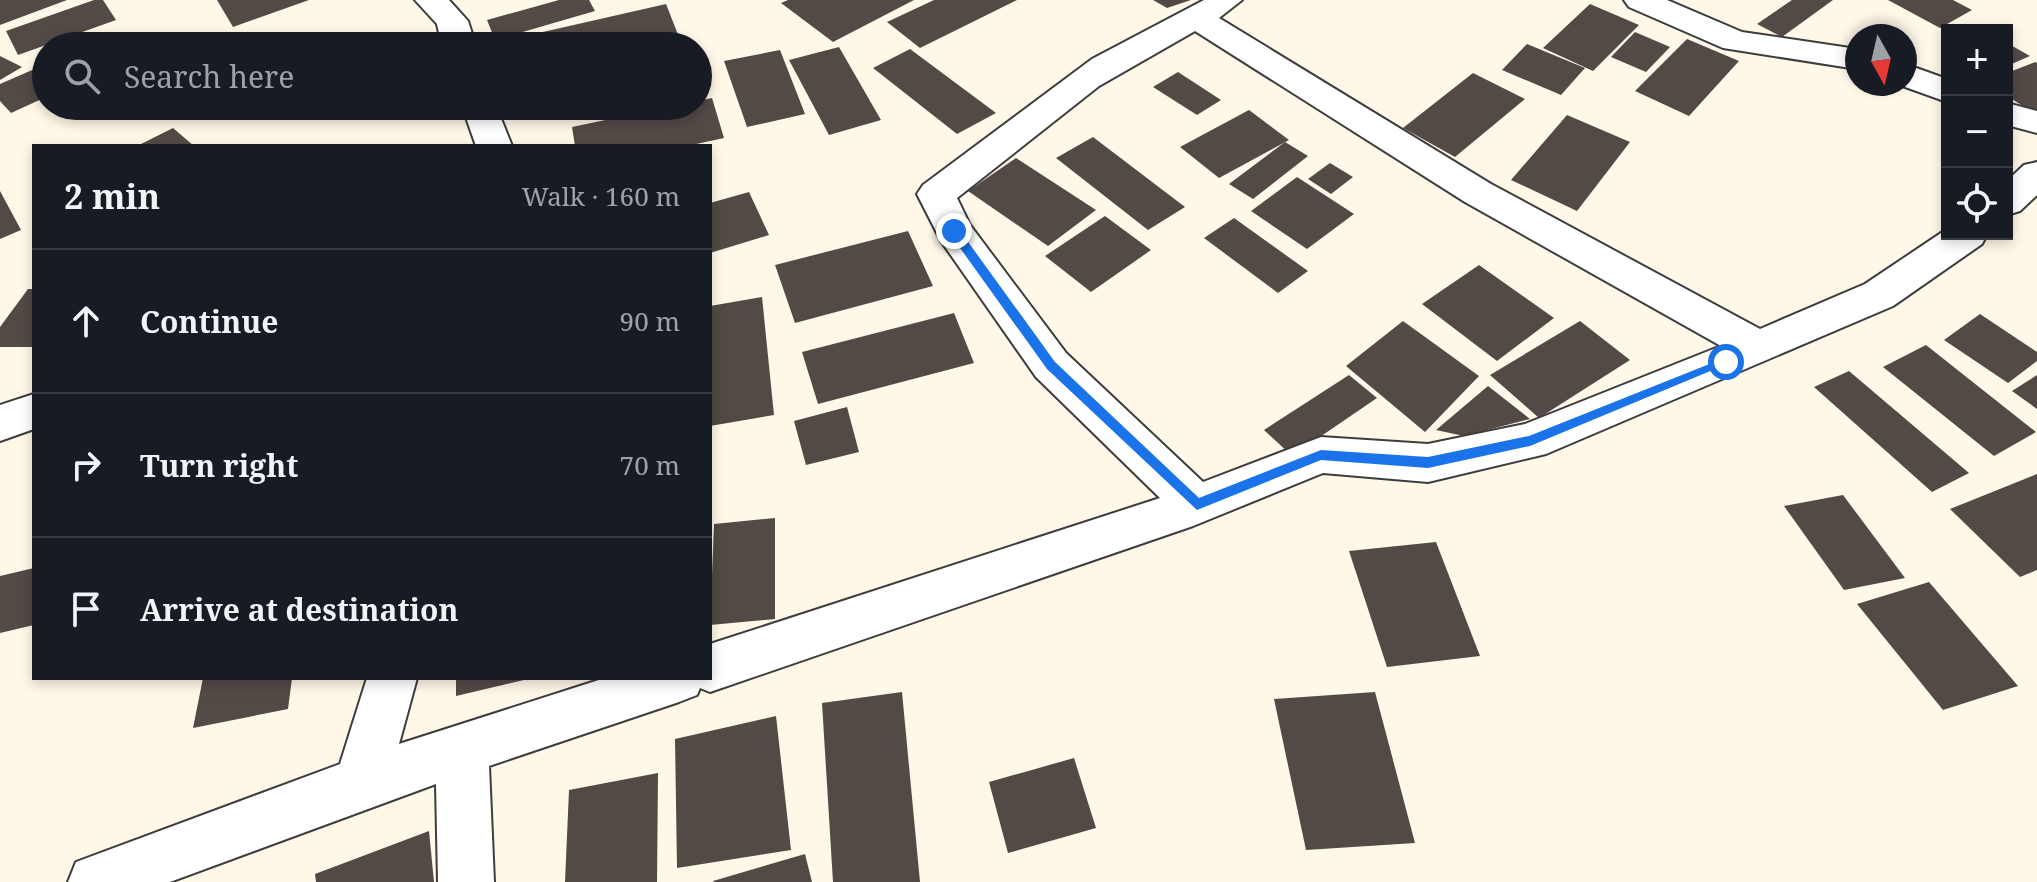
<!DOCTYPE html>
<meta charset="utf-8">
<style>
:root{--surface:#171b24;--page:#242831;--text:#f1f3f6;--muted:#9ea1a6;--line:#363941}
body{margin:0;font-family:"Noto Serif",serif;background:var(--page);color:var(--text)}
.controls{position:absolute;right:24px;top:24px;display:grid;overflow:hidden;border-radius:0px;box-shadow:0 4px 12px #0003}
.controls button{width:72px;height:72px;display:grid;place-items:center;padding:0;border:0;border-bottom:2px solid var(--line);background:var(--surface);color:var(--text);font:40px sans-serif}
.compass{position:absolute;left:1845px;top:24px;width:72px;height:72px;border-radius:50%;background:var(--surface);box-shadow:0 4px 12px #0003;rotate:172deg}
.stop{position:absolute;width:24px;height:24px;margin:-18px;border:6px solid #1a73e8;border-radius:50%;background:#fff}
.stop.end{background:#1a73e8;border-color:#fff;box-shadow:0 2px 8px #0008}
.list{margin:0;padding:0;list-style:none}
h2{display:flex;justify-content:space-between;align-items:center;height:104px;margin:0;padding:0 32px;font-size:34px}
h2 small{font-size:26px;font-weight:400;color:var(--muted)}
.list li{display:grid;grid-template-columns:52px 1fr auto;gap:24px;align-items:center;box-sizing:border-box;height:144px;padding:0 32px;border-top:2px solid var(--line)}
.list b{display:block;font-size:30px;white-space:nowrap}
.list em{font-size:26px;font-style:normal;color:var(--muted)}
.icon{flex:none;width:44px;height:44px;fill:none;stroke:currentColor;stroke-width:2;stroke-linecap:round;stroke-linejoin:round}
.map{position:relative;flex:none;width:2037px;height:882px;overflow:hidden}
.search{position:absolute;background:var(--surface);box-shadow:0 4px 12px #0003;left:32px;top:32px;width:680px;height:88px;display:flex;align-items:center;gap:20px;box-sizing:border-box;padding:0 28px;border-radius:44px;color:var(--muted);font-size:30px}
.panel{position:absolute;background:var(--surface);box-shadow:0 4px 12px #0003;left:32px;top:144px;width:680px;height:536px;border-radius:0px}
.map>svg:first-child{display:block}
.building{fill:#534a46}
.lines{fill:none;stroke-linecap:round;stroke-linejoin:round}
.street-casing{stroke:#3d3d3d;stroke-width:4}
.street{fill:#fff;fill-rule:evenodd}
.route{fill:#1a73e8}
</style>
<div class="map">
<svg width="2037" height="882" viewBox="0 0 2037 882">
<rect width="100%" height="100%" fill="#fff8e8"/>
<g class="building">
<polygon points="0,0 67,0 0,25"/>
<polygon points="94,0 103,0 116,20 18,55 6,31"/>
<polygon points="217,0 309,0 233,27"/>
<polygon points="559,0 589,0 595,11 495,40 487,20"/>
<polygon points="788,0 914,0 833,42 781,3"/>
<polygon points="934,0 1017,0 920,48 887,22"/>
<polygon points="1153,0 1191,0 1167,8"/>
<polygon points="1792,0 1833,0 1782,37 1757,24"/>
<polygon points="1888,0 1953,0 1972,10 1940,28"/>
<polygon points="666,4 679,37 639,46 537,46 534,34"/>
<polygon points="1590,4 1639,25 1593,71 1543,48"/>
<polygon points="1635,32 1670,47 1646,72 1611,57"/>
<polygon points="1687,39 1739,61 1689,116 1635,91"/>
<polygon points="2007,43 2030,56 2007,66"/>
<polygon points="1527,44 1585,68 1561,95 1502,70"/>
<polygon points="839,47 881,120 829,135 789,60"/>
<polygon points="910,49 996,113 957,134 873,68"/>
<polygon points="780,50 805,114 747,127 724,61"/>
<polygon points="0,56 22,67 0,80"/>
<polygon points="2035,62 2037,63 2037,115 2007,96 2007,73"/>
<polygon points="46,64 46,97 11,113 0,101 0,84"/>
<polygon points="1178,72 1221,100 1197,115 1153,87"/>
<polygon points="1473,73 1525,99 1455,157 1403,128"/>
<polygon points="712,98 724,138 687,146 575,146 572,127 672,106 698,106 698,101"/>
<polygon points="1249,110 1289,140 1219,178 1180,147"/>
<polygon points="1567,115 1630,142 1577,211 1511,180"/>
<polygon points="173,128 194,146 137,146"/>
<polygon points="1093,137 1185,207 1148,230 1056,158"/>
<polygon points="1285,142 1308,156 1253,199 1229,184"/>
<polygon points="1016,158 1096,210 1048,246 968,191"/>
<polygon points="1330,163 1353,177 1331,194 1308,179"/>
<polygon points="1297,177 1354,214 1307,249 1251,211"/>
<polygon points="0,191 21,230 0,239"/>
<polygon points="749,192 769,235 710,253 710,203"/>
<polygon points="1105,216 1151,250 1091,292 1045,256"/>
<polygon points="1234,218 1308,271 1278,293 1204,238"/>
<polygon points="908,231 933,286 795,323 775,265"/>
<polygon points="1479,265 1554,318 1497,361 1422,304"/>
<polygon points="28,289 34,289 34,347 0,347 0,327"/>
<polygon points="762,297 774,415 710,426 710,306"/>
<polygon points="954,313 974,363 818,404 802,352"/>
<polygon points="1980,314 2037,352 2037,361 2008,383 1944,340"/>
<polygon points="1403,321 1479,376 1425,432 1346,366"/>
<polygon points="1580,321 1630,360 1539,418 1490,375"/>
<polygon points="1926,345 2036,432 1994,456 1883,367"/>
<polygon points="1849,371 1969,473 1932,492 1814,387"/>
<polygon points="1349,375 1377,398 1292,456 1264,430"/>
<polygon points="2037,375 2037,409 2012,391"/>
<polygon points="1488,386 1530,419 1464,436 1436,430"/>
<polygon points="847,407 859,452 806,465 794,421"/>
<polygon points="2037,474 2037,570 2020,577 1950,509"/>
<polygon points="1843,495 1905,578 1844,590 1784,506"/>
<polygon points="775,518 775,619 710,625 714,524"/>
<polygon points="1436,542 1480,656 1387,667 1349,551"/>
<polygon points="34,568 34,625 0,633 0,576"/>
<polygon points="1929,582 2018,686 1943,710 1857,604"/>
<polygon points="203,678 292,678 288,709 193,728"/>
<polygon points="456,678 528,678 528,679 456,696"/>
<polygon points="902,692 920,882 833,882 822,703"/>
<polygon points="1375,692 1415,843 1306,850 1274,699"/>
<polygon points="776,716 791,850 677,868 675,739"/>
<polygon points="1074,758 1096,828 1008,853 989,782"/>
<polygon points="658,773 657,882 565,882 569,790"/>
<polygon points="429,831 434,882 316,882 315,874"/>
<polygon points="805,854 812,882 714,882 713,881"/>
</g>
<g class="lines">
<defs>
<g id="street">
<polygon points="415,0 449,0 468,21 476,46 442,46 437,24"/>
<path d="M1204,0H1242L1219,18L1491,184L1760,329L1865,284L1947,229V234H1987L1982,244L1893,306L1546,454L1428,482L1323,473L1193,526L710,692L700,688L697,695L679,702L489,766L494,882H438L436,784L170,882H68L76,862L340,764L367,678H417L399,744L605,678H710V644L1160,498L1036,377L941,241L917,194L923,185L1092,59ZM1195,31L1465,202L1721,346L1525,424L1428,444L1321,437L1203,482L1066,353L970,225L957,198L1099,86Z"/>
<polygon points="1624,0 1667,0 1742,32 1857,49 1857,69 1723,48 1629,7"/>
<polygon points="1905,64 1947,79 1947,102 1897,84 1905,84"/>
<polygon points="2007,103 2037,111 2037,133 2007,125"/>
<polygon points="462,106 496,106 512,146 476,146"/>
<polygon points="2037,162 2037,195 2020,211 2007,215 2007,181 2024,165"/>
<polygon points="34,394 34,429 0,441 0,405"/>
</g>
</defs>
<use href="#street" class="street-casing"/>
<use href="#street" class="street"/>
</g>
<polygon class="route" points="950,228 958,228 1055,362 1199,498 1321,450 1428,457 1529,436 1722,359 1732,362 1530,446 1428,468 1321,460 1197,510 1047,369 950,234"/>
</svg>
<div class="controls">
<button>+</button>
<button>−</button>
<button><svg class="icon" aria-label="locate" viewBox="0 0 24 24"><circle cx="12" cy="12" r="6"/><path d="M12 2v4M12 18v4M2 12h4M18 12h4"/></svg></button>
</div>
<svg class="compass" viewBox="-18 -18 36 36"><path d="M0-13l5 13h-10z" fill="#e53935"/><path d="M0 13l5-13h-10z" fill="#9ea1a6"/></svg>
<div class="stop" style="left:1726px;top:362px"></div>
<div class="stop end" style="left:954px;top:231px"></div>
<div class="search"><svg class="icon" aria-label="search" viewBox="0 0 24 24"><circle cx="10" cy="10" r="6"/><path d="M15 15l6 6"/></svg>Search here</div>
<section class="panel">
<h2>2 min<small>Walk · 160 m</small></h2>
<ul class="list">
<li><svg class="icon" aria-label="ahead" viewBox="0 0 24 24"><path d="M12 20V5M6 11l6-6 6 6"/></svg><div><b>Continue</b></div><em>90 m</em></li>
<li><svg class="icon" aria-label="right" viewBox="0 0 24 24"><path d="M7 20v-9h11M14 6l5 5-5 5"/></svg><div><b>Turn right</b></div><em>70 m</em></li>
<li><svg class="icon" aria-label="arrive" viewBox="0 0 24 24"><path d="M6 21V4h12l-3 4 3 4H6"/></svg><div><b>Arrive at destination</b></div></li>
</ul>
</section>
</div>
